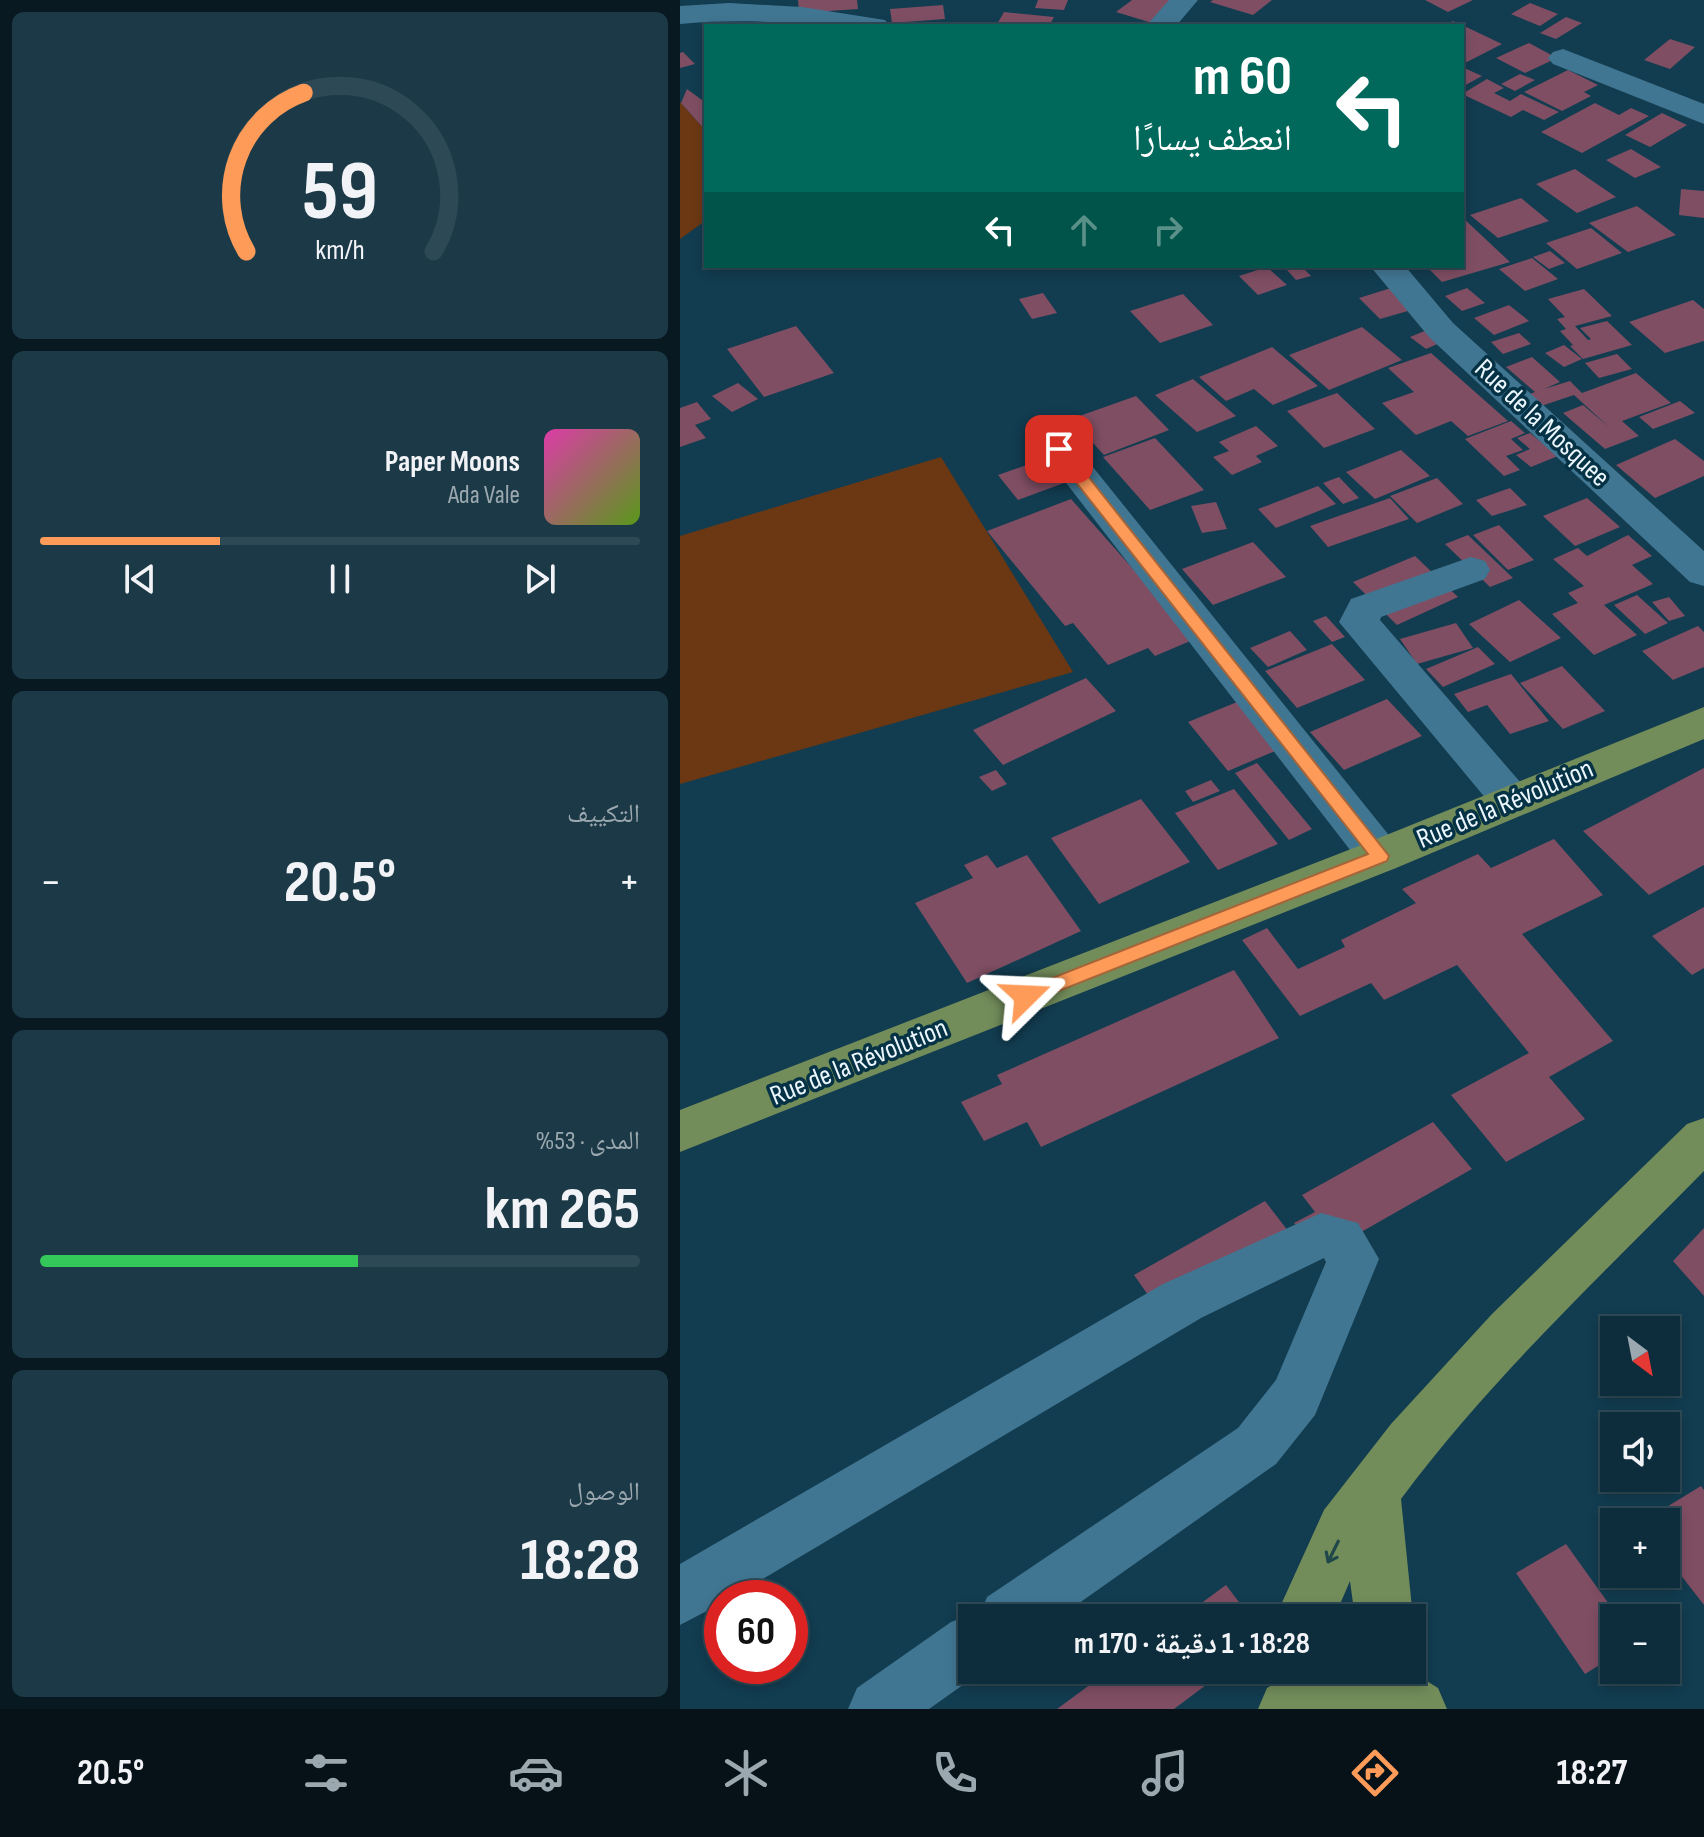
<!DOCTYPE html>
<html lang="ar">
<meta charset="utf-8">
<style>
:root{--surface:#0e2d3c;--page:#1c3947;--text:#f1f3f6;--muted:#9ba8af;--line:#2e4956;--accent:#fe9b58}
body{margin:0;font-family:"Sofia Sans Condensed","Noto Naskh Arabic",sans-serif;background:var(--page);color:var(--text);direction:rtl;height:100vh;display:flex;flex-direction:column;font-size:30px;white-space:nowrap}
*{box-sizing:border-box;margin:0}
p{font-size:26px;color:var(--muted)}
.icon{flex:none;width:44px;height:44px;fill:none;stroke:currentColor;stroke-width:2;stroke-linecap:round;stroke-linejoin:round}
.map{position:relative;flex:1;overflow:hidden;direction:ltr}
.sheet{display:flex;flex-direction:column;gap:12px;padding:12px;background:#081921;width:680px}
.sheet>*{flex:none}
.banner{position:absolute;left:24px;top:24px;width:760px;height:244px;border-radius:0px;box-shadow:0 4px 12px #0003,0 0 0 2px var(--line);direction:rtl;background:#00695c;color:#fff;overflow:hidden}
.needle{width:52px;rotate:148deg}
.buttons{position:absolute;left:920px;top:1316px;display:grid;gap:16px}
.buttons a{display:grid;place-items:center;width:80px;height:80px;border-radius:0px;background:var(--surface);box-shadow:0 4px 12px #0003,0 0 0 2px var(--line);font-size:40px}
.speed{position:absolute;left:24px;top:1580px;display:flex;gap:16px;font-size:40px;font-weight:700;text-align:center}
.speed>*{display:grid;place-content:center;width:104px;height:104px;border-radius:50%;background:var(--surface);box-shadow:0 4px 12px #0003,0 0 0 2px var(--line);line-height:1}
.speed .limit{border:12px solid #d22;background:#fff;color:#111}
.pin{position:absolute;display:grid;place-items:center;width:68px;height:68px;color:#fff;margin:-34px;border-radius:16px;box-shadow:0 4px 12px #0006}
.me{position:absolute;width:88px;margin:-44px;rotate:69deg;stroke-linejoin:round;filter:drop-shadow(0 0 6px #0008)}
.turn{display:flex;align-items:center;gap:28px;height:168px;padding:0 40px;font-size:36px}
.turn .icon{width:104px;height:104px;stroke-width:2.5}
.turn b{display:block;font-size:56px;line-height:68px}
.lanes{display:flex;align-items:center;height:76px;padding:0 40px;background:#0003;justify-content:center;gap:40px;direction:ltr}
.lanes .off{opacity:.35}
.big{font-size:60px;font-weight:700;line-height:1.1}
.sheet .widget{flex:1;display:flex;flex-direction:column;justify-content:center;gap:12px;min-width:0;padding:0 28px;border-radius:12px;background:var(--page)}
.sheet .dial{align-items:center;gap:0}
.dial svg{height:208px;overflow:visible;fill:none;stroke:var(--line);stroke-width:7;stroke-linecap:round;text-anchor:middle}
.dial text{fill:var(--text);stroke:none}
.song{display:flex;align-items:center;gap:24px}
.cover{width:96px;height:96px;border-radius:12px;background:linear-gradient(135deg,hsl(320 70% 55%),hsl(90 70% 35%))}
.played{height:8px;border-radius:4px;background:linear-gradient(90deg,var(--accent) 30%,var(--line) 30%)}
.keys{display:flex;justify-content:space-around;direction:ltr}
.heat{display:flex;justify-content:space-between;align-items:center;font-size:44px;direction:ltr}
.charge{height:12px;border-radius:6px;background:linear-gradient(90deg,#34c759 53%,var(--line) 0)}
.trip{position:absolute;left:278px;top:1604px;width:468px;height:80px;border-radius:0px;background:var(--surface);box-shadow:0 4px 12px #0003,0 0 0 2px var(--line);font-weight:700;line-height:80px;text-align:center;direction:rtl}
.tabs{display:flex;height:128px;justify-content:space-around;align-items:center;background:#061218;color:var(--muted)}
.tabs .icon{width:56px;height:56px}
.tabs .on{color:var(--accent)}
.tabs b{font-size:36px;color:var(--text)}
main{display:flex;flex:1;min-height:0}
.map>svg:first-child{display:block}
.green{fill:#6b3813}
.building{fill:#7f4e63}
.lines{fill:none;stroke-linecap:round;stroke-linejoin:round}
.minor{fill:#417692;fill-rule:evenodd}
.major{fill:#728c5a;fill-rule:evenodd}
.oneway{stroke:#20484a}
.route{fill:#fe9b58;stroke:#a56539;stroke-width:2}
.labels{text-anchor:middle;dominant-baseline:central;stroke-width:7;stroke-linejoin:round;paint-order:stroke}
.street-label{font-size:28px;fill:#ebf6fd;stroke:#053245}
</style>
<main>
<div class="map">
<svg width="1024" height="1709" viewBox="0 0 1024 1709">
<rect width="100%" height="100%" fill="#123c50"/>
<g class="green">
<path d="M0 102 26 131V216L21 224 0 239Z"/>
<path d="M261 457 393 672 0 784V536Z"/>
</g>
<g class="building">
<path d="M118 0H177L178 9 119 13Z"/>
<path d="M358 0H388L384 10 355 8Z"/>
<path d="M452 0H503L472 23 436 12Z"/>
<path d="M533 0H592L573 15 530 2Z"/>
<path d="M745 0H793L768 12Z"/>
<path d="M850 3 878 14 860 26 831 14Z"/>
<path d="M263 5 265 19 212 23 210 9Z"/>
<path d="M324 12 374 17 369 26H316Z"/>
<path d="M886 17 902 23 876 39 860 33Z"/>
<path d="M773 21 782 25 822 44 787 62 782 60V26H764Z"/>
<path d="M990 39 1015 47 990 69 964 60Z"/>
<path d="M849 43 877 58 845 73 816 58Z"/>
<path d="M3 52 15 64 0 68V53Z"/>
<path d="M782 67 802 76 782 87Z"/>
<path d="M888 70 918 85 904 92 911 96 882 111 844 92Z"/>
<path d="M840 74 855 80 835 91 821 84Z"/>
<path d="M807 79 824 88 814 93 830 101 841 94 879 112 864 120 843 110 831 117 782 94Z"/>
<path d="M7 89 26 103V131L1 103Z"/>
<path d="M915 103 939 115 951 108 969 116 902 153 861 132Z"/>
<path d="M982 113 1007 125 970 147 945 135Z"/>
<path d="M951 149 981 167 955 178 926 160Z"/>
<path d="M895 169 936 197 897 213 856 184Z"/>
<path d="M1001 189 1024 191V218L999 215Z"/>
<path d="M841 198 869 221 818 238 790 215Z"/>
<path d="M957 206 996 235 948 252 909 223Z"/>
<path d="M782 217 830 262 762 282 746 266H782Z"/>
<path d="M911 228 942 253 897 269 866 243Z"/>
<path d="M870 251 885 263 869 269 853 257Z"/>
<path d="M852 258 878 279 845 291 819 269Z"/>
<path d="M621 266 631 276 616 280 607 270Z"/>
<path d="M587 267 607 285 578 295 559 276Z"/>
<path d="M724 284 745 306 700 319 679 298Z"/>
<path d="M787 288 805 303 782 311 765 296Z"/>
<path d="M904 289 932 316 895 326 908 340 911 339 900 328 927 321 952 345 903 359 890 346 893 345 880 331 886 329 877 319 885 317 868 299Z"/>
<path d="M363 293 377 313 352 319 339 299Z"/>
<path d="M503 294 533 325 480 343 450 311Z"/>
<path d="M1013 300 1024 309V341L985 353 949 322Z"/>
<path d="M829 305 849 321 814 335 794 318Z"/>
<path d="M116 326 154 373 84 397 47 349Z"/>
<path d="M682 327 722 360 649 390 609 355Z"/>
<path d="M747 330 762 342 746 349 730 337Z"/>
<path d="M839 333 851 344 823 354 811 342Z"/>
<path d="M884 345 902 359 884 367 865 353Z"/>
<path d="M592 347 638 386 593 405 574 389 546 401 519 377Z"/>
<path d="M751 353 828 421 788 436 771 421 736 435 702 403 734 392 708 368Z"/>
<path d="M937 354 952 369 919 378 905 363Z"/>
<path d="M852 357 880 382 864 389 890 381 902 393 956 373 991 403 942 421 959 436 925 449 883 413 903 405 929 427 894 395 858 407 847 395 855 392 826 367Z"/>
<path d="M513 379 556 416 517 432 475 395Z"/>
<path d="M58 383 78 399 52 412 32 396Z"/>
<path d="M657 393 695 429 644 448 607 411Z"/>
<path d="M456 396 489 430 424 455 391 419Z"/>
<path d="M1000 401 1015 413 973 429 959 417Z"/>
<path d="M17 402 31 419 15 425 26 438 0 447V408Z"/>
<path d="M831 421 845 433 831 439 843 450 826 456 840 470 824 476 785 439Z"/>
<path d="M576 426 598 446 576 456 582 462 552 475 533 457 549 451 539 442Z"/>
<path d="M365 427 378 441 363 446 392 480 338 500 318 475 358 461 348 450 359 446 347 433Z"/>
<path d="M850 433 878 456 851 467 836 455 850 449 837 438Z"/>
<path d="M475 438 524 490 470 510 423 457Z"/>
<path d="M995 439 1024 461V476L975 498 936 465Z"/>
<path d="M721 450 750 476 707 494 705 491 707 494 695 499 666 472Z"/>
<path d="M659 477 679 498 663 504 643 483Z"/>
<path d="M757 478 783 504 737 523 710 496Z"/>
<path d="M638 486 656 504 596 528 578 509Z"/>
<path d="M830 488 847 505 812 516 796 500Z"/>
<path d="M710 498 729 519 648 547 630 526Z"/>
<path d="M907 498 940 527 895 546 863 516Z"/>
<path d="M391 499 515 639 475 656 468 648 428 665 393 623 385 626 307 531Z"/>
<path d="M536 502 547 529 522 533 511 506Z"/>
<path d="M819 525 854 560 828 570 793 535Z"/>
<path d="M788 535 833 578 810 587 765 544Z"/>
<path d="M948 535 972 556 952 565 973 584 924 605 957 635 914 655 872 614 898 603 888 593 904 586 873 559 898 548 907 556Z"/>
<path d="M573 542 606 577 533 605 502 569Z"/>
<path d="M735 556 778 597 717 625 673 582Z"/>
<path d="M957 595 988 623 965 634 934 605Z"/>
<path d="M989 597 1005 616 989 621 972 602Z"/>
<path d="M839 600 881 638 830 662 789 624Z"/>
<path d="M646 616 665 637 652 642 633 621Z"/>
<path d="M776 623 793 648 737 664 720 639Z"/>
<path d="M1018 626 1024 632V667L993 680 962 651Z"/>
<path d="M610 631 627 650 588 667 570 648Z"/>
<path d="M652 644 685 680 617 708 585 671Z"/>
<path d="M798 647 815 664 763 687 746 669Z"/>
<path d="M882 666 925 711 883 729 840 683Z"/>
<path d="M831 674 869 721 830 734 807 705 788 712 774 694Z"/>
<path d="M406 678 436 711 323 765 293 730Z"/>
<path d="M567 698 607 746 548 771 508 722Z"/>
<path d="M707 699 742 736 664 770 630 732Z"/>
<path d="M577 763 632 829 609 840 555 773Z"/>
<path d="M1024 768V865L969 895 903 831Z"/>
<path d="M316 770 327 784 312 791 299 777Z"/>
<path d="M531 780 540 791 513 802 505 791Z"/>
<path d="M554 789 598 844 538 870 495 813Z"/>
<path d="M461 799 510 862 419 904 371 838Z"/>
<path d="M874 839 923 895 842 934 933 1041 869 1077 905 1119 826 1162 771 1095 849 1053 777 965 704 1000 691 983 620 1016 562 940 587 928 618 969 665 947 661 940 736 903 722 889 798 854 811 868Z"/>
<path d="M307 855 317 868 347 855 401 931 287 983 235 903 293 878 284 865Z"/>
<path d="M1024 907V968L1012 975 972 936Z"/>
<path d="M554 970 599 1038 361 1147 347 1122 304 1141 281 1102 322 1084 317 1075Z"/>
<path d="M753 1122 792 1169 639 1256 614 1223 635 1212 622 1195Z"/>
<path d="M585 1201 618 1244 485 1319 454 1275Z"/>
<path d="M1024 1228V1296L993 1261Z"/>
<path d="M1021 1486 1024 1490V1605L986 1556V1522H962Z"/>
<path d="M886 1544 939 1618H934V1656L905 1674 836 1573Z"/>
<path d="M546 1585 571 1618H501Z"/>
<path d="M430 1670H546L494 1709H377Z"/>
</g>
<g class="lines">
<g class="minor">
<path d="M489 0H518L496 26H466Z"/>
<path d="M49 3 122 7 205 20 209 26C139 26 70 17 0 24V6Z"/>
<path d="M883 49 1024 104V124L873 64 868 58 873 52Z"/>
<path d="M690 266H725L773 323 1024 551V586L1010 582 749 337Z"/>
<path d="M379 438 392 441 716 844 722 856 716 868 700 873 684 868 366 457 361 449 366 441Z"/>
<path d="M791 557 805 561 810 570 805 579 701 617 700 620 847 790 854 801 847 812 832 817 817 812 659 622 671 599Z"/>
<path d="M641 1213 678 1223 699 1259 635 1415 596 1464 378 1618H292V1670H304L249 1709H168L177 1688 271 1622 292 1614 299 1617 307 1597 558 1428 596 1380 646 1262 644 1258 521 1318 51 1598H42V1603L0 1625V1564L483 1284Z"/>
</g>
<g class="major">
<path d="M1024 707V739L716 868 0 1152V1110L684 844Z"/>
<path d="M1024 1118V1171C920 1277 809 1380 721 1499L733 1618 732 1621V1618H675L670 1581 654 1618H595L644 1510 711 1424 812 1314 1007 1124Z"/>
<path d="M618 1670H729L758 1688 767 1709H578L587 1688Z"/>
</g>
</g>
<defs><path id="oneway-shaft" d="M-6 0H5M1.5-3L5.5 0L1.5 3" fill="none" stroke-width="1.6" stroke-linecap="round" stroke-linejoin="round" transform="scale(2)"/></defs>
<use class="oneway" href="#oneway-shaft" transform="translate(653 1552) rotate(116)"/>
<path class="route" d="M379 445 384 446 709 856 707 861 346 1004 339 1002 336 996 339 991 688 854 373 453V446Z"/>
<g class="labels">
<g class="street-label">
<text transform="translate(862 423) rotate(43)">Rue de la Mosquee</text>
<text transform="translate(825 804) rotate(-23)">Rue de la Révolution</text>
<text transform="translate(179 1062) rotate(-22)">Rue de la Révolution</text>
</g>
</g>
</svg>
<div class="buttons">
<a><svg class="needle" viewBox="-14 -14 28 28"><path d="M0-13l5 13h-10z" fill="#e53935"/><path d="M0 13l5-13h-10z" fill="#9ba8af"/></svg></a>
<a><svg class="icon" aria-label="sound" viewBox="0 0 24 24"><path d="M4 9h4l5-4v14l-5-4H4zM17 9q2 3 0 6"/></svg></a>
<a>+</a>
<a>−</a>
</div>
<div class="speed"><div class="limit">60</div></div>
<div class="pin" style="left:379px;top:449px;background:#d93025"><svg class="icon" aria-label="arrive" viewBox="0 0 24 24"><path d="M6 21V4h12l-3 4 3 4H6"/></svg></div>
<svg class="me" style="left:346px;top:996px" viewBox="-20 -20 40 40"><path d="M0-17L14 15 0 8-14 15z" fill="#fe9b58" stroke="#fff" stroke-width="4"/></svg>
<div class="trip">18:28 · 1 دقيقة · 170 m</div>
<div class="banner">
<div class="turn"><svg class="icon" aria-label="left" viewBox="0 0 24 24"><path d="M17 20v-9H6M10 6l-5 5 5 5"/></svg><div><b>60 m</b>انعطف يسارًا</div></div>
<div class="lanes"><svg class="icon" aria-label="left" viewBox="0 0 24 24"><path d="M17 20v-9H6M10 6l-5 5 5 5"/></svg><svg class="icon off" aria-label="ahead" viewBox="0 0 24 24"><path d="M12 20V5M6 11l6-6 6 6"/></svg><svg class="icon off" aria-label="right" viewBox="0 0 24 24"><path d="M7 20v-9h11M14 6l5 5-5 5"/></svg></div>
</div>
</div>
<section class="sheet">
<div class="widget dial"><svg viewBox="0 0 100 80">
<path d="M14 69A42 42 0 1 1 86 69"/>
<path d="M14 69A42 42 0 0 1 36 8" stroke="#fe9b58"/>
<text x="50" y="56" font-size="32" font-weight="700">59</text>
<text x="50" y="72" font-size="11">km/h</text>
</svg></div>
<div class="widget">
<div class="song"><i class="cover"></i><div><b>Paper Moons</b><p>Ada Vale</p></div></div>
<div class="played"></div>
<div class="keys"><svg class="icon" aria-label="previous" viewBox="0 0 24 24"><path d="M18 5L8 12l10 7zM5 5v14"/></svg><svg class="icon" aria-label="pause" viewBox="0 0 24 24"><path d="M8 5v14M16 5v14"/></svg><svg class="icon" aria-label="next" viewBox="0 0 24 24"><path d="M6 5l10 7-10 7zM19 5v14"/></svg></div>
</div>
<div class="widget"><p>التكييف</p>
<div class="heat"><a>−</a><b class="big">20.5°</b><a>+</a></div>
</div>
<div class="widget"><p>المدى · 53%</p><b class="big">265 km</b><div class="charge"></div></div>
<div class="widget"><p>الوصول</p><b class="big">18:28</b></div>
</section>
</main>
<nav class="tabs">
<b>18:27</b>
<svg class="icon on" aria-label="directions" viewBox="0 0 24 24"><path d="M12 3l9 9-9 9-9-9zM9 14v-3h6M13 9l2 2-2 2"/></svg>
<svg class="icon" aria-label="music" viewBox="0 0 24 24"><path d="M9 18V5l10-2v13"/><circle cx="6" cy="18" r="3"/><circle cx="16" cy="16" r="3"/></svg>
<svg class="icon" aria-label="phone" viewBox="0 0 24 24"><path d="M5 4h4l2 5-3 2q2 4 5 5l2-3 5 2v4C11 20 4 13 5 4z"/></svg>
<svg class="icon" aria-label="climate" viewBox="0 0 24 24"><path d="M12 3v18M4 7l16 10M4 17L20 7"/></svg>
<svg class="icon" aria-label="car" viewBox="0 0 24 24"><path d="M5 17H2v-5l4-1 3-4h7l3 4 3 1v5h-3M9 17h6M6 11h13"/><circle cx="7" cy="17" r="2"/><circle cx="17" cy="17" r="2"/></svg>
<svg class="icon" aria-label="filters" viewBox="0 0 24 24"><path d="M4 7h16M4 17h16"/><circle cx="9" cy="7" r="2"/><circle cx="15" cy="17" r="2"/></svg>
<b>20.5°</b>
</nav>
